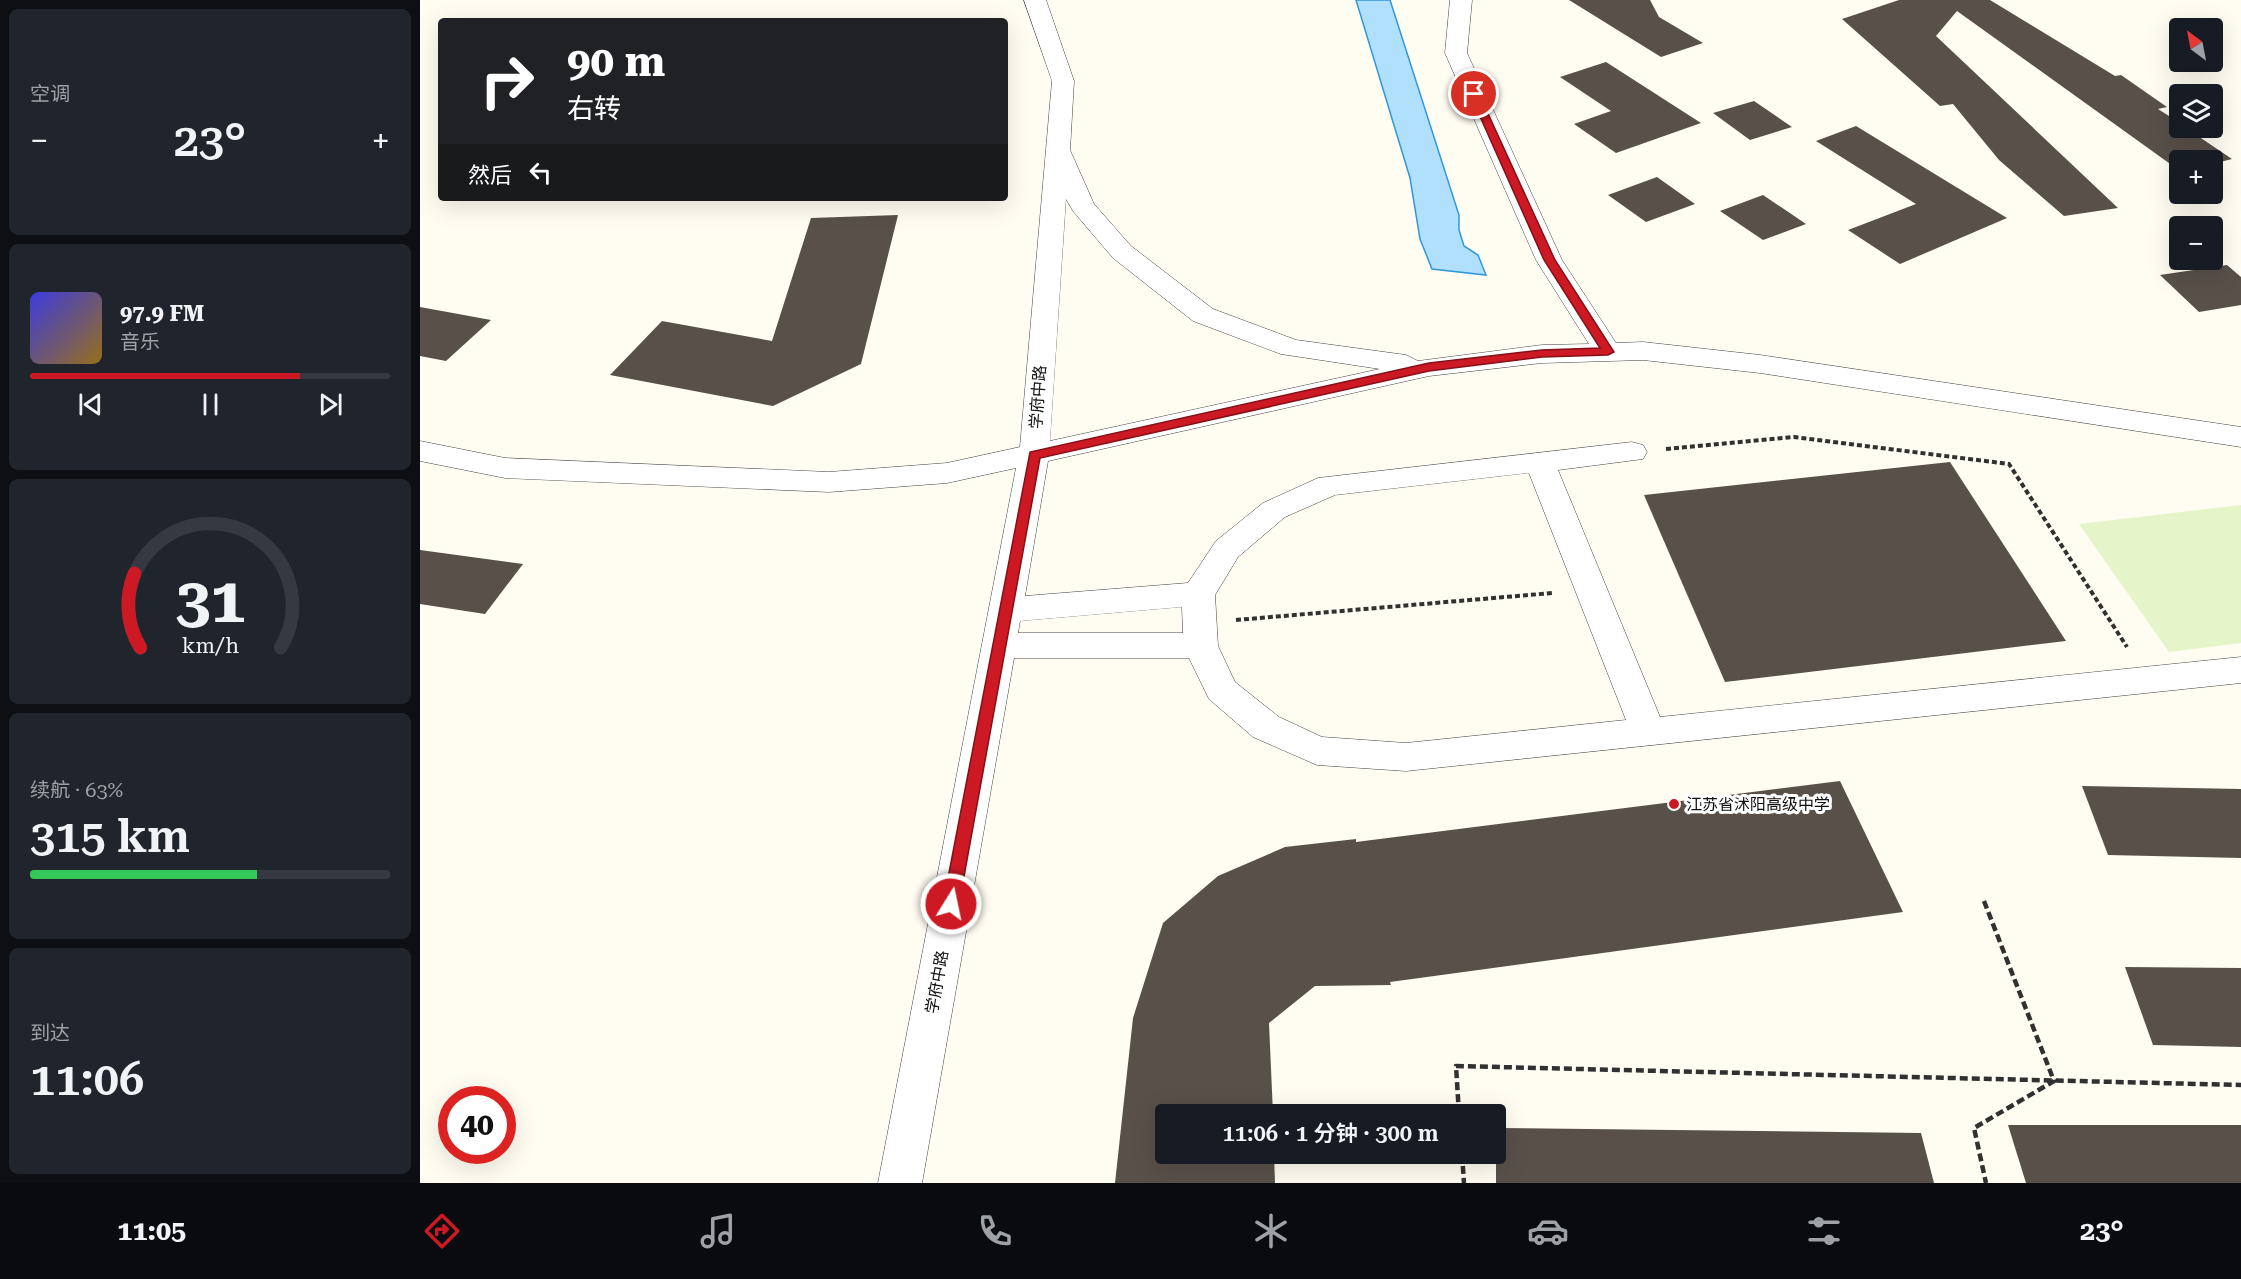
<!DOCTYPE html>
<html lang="zh">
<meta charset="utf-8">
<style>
:root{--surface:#171b24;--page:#20242c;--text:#f1f3f6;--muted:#9ea1a6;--line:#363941;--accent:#cd1923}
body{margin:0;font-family:"Roboto Serif","Noto Sans SC",serif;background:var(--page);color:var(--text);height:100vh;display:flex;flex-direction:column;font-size:22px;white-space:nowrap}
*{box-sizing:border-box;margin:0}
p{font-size:20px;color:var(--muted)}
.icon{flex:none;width:33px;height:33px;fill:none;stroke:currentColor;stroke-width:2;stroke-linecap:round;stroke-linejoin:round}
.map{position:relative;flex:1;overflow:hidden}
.side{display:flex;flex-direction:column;gap:9px;padding:9px;background:#0d0f14;width:420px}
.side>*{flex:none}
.guide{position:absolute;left:18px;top:18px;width:570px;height:183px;border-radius:6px;box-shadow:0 6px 24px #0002;background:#202124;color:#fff;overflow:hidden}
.needle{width:39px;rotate:328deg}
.fabs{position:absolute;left:1749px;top:18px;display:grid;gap:12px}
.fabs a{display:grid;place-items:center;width:54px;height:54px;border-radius:6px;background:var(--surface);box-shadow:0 6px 24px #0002;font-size:30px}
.speed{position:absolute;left:18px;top:1086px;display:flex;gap:12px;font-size:30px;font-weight:700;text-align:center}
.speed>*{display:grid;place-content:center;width:78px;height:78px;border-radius:50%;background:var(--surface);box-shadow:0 6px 24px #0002;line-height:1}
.speed .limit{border:9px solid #d22;background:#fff;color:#111}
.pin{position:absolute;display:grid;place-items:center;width:51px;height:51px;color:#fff;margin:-26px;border:3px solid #fff;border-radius:50%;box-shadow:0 2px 6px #0007}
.me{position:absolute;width:66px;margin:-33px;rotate:10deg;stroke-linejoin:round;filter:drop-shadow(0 0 4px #0008)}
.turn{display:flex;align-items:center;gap:21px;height:126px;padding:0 30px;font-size:27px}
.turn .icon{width:78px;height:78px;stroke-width:2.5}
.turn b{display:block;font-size:42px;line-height:51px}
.then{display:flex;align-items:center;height:57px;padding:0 30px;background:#0003;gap:12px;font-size:22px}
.big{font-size:45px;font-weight:600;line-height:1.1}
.side .widget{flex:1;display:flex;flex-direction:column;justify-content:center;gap:9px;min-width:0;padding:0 21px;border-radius:9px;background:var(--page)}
.side .dial{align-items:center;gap:0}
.dial svg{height:156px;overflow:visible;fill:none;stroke:var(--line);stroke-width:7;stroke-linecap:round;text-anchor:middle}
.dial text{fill:var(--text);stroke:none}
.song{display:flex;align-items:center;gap:18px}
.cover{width:72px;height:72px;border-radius:9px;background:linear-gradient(135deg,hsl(240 70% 55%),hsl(40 70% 35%))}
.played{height:6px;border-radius:3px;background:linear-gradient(90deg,var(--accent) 75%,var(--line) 75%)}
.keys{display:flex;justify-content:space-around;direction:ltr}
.heat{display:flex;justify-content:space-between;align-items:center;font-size:33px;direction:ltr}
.charge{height:9px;border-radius:4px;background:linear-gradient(90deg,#34c759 63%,var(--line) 0)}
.trip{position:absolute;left:735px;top:1104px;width:351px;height:60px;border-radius:6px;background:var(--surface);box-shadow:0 6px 24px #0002;font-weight:600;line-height:60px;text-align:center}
.tabs{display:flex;height:96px;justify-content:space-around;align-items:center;background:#090b0e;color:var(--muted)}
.tabs .icon{width:42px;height:42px}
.tabs .on{color:var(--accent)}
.tabs b{font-size:27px;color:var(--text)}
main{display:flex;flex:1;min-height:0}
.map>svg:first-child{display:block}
.pitch{fill:#e6f4c9}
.water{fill:#b0e0fc;stroke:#3098da;stroke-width:1.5}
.building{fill:#59504a}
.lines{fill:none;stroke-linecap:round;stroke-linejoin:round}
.minor-casing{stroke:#424242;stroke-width:1}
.path-far1{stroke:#313131;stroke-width:4;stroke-dasharray:5 3;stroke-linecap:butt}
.path{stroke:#313131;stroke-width:4.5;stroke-dasharray:8 4;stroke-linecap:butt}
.minor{fill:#fff;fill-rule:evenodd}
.route{fill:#cd1923;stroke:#851017;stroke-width:1.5}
.poi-dot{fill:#cd1923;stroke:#fff;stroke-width:2}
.labels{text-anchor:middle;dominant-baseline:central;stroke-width:6;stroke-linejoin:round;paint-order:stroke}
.street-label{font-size:16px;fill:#0f0f0f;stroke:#fff}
.poi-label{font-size:16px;fill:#0f0f0f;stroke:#fff;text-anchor:start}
</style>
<main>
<section class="side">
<div class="widget"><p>空调</p>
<div class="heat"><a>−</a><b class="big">23°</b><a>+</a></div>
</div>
<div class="widget">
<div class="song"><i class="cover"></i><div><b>97.9 FM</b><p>音乐</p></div></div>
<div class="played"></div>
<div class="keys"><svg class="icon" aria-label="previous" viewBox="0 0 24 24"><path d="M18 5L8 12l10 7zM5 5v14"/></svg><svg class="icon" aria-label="pause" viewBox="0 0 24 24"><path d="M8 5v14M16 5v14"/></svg><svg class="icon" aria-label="next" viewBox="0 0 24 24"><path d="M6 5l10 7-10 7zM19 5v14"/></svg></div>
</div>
<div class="widget dial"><svg viewBox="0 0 100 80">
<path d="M14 69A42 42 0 1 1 86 69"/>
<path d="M14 69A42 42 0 0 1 11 31" stroke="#cd1923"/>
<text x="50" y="56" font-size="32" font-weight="700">31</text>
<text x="50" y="72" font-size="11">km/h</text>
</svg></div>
<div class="widget"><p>续航 · 63%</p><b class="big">315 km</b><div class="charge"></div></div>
<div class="widget"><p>到达</p><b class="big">11:06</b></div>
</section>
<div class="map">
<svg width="1821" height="1183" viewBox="0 0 1821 1183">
<rect width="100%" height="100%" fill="#fffcf1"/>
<path class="pitch" d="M1821 505V643L1749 652 1659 524Z"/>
<path class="water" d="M936 0H970L1039 215V230L1044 246 1058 255 1066 275 1012 269 1000 239 990 178Z"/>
<g class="building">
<path d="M1149 0H1230L1239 17 1283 43 1241 57Z"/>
<path d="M1479 0H1570L1695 76 1701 75 1747 107 1738 109 1760 123V128H1766L1812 159 1792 164V160H1760V171L1537 11 1516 36 1698 208 1644 216 1579 160 1533 104 1520 106 1422 19Z"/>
<path d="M1186 62 1281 123 1196 153 1154 124 1191 111 1140 77Z"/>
<path d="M1334 101 1372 127 1330 140 1293 113Z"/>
<path d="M1436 126 1587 218 1480 264 1428 230 1496 204 1396 141Z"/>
<path d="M1237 177 1275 204 1226 222 1188 195Z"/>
<path d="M1343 195 1386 224 1343 240 1300 211Z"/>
<path d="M478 215 441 364 353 406 190 375 242 321 352 341 391 218Z"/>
<path d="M1807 265 1821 277V305L1779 312 1740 275Z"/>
<path d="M0 307 71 320 26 361 0 356Z"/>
<path d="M1530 462 1646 641 1305 682 1224 495Z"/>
<path d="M0 550 103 564 65 614 0 604Z"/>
<path d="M1420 781 1483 912 970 982 971 985 895 986 849 1023 853 1114H746V1154H854L855 1183H695L713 1018 743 923 798 876 865 847 936 839V842Z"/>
<path d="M1662 786 1821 789V858L1688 855Z"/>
<path d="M1705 967 1821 968V1047L1733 1045Z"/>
<path d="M1588 1125H1821V1183H1606Z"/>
<path d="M1076 1128 1501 1133 1514 1183H1076Z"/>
</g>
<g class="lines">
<defs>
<path id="minor" d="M604 0H626L654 81 650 150 674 204 711 246 793 309 876 340 986 355 998 361 1122 345 1169 344 1116 260 1025 53 1030 0H1052L1047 53 1142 260 1196 343 1223 342 1340 355 1821 427V447L1340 373 1223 360 1122 363 1009 376 628 461 605 596 768 583 796 541 843 503 898 478 1212 442 1223 445 1227 452 1223 459 1138 470 1240 717 1821 657V683L986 771 897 765 833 737 789 699 769 658H594L502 1183H458L596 468 527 483 409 492 85 478 0 461V441L85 458 409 472 527 463 600 447 632 81ZM646 199 653 211 693 258 773 321 861 354 960 369 630 441ZM1109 473 1206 720 986 743 902 737 859 717 815 682 798 646 795 595 818 557 865 517 915 495ZM762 607 763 633H598L600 621Z"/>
</defs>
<use href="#minor" class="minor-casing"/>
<g class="path-far1">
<path d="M1246 449 1374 437 1589 464 1707 647"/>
<path d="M816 620 1132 593"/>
</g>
<g class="path">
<path d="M1564 901 1634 1081 1554 1128 1566 1183"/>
<path d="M1039 1114 1036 1066 1821 1085"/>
<path d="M1042 1154 1044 1183"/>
</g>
<use href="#minor" class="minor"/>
</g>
<path class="route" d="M1051 92 1059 94 1135 260 1194 352 1188 355 1122 357 1009 371 620 458 539 904 537 909 531 911 525 909 523 904 610 452 1009 363 1122 350 1180 348 1124 260 1050 94Z"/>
<circle class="poi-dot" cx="1254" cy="804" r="6"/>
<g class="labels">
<g class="street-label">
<text transform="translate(618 397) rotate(-86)">学府中路</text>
<text transform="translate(517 982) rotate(-80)">学府中路</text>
</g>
<g class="poi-label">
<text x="1266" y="804">江苏省沭阳高级中学</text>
</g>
</g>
</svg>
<div class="fabs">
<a><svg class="needle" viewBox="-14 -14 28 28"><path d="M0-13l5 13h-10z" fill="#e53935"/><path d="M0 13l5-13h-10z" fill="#9ea1a6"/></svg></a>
<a><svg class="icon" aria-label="layers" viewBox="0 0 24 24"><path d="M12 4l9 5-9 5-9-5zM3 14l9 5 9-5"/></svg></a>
<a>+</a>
<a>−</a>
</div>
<div class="speed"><div class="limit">40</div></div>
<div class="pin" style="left:1054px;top:94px;background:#d93025"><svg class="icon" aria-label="arrive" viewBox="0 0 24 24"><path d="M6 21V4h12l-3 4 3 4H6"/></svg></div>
<svg class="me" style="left:531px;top:904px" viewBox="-20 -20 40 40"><circle r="17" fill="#cd1923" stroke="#fff" stroke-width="3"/><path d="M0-11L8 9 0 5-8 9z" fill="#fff"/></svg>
<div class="trip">11:06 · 1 分钟 · 300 m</div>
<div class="guide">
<div class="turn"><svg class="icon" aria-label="right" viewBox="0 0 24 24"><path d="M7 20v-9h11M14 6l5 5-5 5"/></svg><div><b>90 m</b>右转</div></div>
<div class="then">然后<svg class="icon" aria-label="left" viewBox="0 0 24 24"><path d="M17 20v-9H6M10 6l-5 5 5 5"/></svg></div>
</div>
</div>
</main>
<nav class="tabs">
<b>11:05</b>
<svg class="icon on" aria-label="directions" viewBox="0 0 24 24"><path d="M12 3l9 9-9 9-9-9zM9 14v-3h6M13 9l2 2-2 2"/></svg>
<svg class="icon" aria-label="music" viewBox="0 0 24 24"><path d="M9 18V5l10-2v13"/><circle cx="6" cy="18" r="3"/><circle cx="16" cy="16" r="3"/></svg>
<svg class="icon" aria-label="phone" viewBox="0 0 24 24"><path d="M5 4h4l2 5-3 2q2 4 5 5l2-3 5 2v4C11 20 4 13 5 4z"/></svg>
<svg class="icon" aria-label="climate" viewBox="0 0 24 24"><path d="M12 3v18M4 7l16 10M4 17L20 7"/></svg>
<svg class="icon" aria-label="car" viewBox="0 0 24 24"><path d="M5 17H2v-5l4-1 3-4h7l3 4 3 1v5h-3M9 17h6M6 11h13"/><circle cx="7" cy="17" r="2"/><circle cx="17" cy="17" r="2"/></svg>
<svg class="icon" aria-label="filters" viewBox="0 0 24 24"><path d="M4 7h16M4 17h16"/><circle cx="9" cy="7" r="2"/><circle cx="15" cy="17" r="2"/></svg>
<b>23°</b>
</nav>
